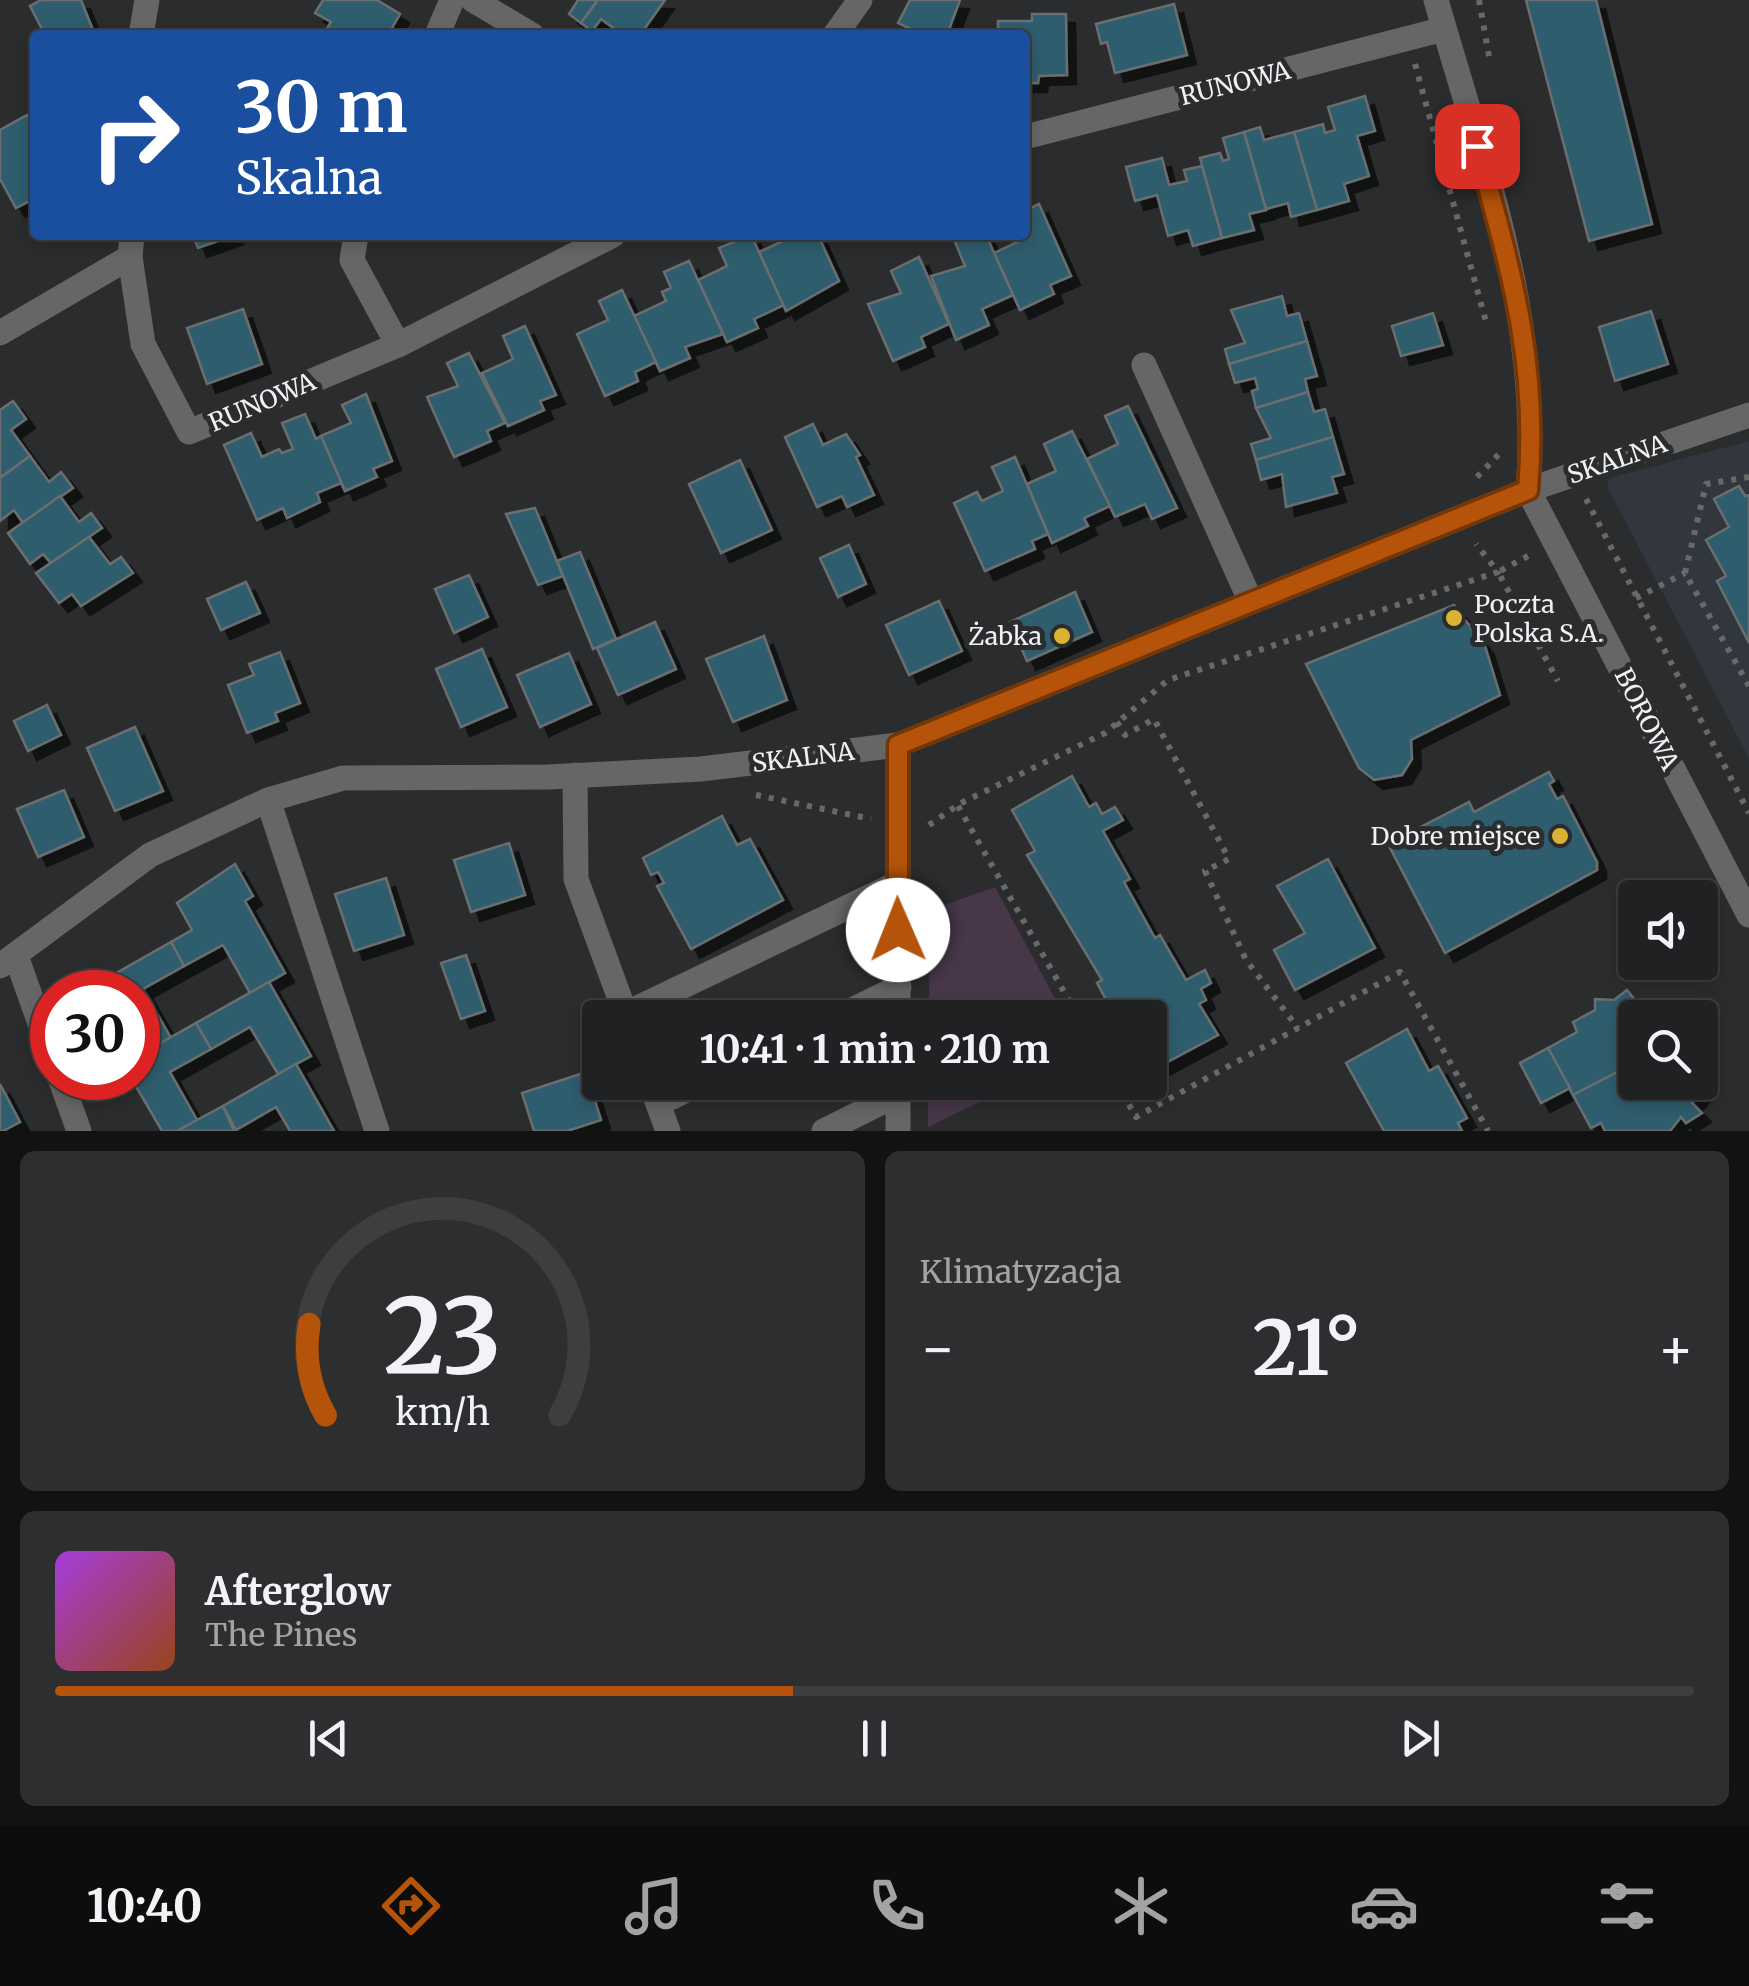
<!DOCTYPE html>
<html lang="pl">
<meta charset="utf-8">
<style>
:root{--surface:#202122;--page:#2d2e2f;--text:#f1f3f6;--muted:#a2a3a5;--line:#3d3e40;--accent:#b45309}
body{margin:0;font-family:Merriweather,serif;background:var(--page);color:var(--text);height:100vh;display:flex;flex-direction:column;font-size:38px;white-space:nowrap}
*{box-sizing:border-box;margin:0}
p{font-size:32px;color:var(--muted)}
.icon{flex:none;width:55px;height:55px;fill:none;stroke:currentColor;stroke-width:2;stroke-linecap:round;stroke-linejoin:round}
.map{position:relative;height:1131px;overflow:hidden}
.panel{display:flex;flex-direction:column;gap:20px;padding:20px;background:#121213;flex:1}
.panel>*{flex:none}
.hud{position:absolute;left:30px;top:30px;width:1000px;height:210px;border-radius:10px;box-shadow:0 5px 15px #0003,0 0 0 2px var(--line);background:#1a4fa0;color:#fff;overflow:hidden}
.controls{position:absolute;left:1618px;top:880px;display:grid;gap:20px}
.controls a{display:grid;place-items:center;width:100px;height:100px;border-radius:10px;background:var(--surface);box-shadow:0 5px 15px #0003,0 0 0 2px var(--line);font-size:50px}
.speed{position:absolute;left:30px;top:970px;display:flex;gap:20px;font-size:50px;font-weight:700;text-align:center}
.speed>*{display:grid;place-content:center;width:130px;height:130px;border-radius:50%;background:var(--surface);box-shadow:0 5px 15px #0003,0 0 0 2px var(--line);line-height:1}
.speed .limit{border:15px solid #d22;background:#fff;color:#111}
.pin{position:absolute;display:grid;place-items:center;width:85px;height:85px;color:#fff;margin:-42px;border-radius:20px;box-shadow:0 5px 15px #0006}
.me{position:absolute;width:110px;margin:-55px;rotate:359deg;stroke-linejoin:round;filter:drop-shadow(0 0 8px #0008)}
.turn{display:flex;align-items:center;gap:35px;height:210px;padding:0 40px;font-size:45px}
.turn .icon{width:130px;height:130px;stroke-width:2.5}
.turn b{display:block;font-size:70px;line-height:85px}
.big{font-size:75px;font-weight:700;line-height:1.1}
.panel .card{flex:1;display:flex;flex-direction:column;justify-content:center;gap:15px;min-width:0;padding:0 35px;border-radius:15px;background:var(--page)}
.panel .dial{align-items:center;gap:0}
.dial svg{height:260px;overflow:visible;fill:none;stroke:var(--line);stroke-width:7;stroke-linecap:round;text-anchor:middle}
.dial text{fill:var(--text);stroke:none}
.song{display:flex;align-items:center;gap:30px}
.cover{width:120px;height:120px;border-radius:15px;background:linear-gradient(135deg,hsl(280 70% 55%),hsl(20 70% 35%))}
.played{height:10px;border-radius:5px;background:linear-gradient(90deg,var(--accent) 45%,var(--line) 45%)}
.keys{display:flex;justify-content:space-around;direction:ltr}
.heat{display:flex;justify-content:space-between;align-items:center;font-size:55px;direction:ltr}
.panel .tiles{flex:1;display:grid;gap:20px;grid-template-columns:1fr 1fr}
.card:last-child{grid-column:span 2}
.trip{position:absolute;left:582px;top:1000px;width:585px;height:100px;border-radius:10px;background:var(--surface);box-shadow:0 5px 15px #0003,0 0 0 2px var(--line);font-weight:700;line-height:100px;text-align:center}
.tabs{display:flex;height:160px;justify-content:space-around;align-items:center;background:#0d0d0e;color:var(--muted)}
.tabs .icon{width:70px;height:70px}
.tabs .selected{color:var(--accent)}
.tabs b{font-size:45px;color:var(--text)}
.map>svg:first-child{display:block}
.built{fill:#32373d}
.green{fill:#473749}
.building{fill:#2d5d6e;stroke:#6b6e6f;stroke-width:2.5;filter:url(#shadow)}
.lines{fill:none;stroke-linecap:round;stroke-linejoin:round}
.path{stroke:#68696b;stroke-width:6;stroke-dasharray:5 8;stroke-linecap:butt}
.minor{stroke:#666667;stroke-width:25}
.route-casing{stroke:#753606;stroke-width:25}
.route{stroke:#b45309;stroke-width:18}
.poi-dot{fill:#dbb233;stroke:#2b2c2e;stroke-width:4}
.labels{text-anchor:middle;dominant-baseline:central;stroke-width:10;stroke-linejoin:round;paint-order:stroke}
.street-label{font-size:25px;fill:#f0f1f3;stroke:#2b2c2e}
.poi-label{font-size:25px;fill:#f0f1f3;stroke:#2b2c2e;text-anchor:end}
</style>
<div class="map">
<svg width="1749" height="1131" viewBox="0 0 1749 1131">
<defs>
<filter id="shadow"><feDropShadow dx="9" dy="9" stdDeviation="0" flood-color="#0009"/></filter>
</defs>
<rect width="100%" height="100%" fill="#2b2c2e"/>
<path class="built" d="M1749 441V758L1607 486 1610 478Z"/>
<g class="green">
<path d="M995 887 1065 1017H929L930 910Z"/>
<path d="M928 1083V1082L1019 1083 928 1127Z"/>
</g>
<g class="building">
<path d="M41 0H81L95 35H45L30 6Z"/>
<path d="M323 0H377L400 14 388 35H323L331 22 315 13Z"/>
<path d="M598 0 581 23 569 14 578 0Z"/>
<path d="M598 0H665L640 35H623L601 19 592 31 581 23Z"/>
<path d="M910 0H960L947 35H923L898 23Z"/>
<path d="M1526 0H1596L1652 224 1589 241Z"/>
<path d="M1174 4 1187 55 1115 73 1107 42 1101 44 1096 24Z"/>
<path d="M1032 14H1066L1067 75 1039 76 1038 83H1025V35H998V21H1032Z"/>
<path d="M1365 96 1375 131 1357 136 1369 176 1344 184 1349 201 1317 210 1294 132 1323 124 1325 133 1335 130 1328 107Z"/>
<path d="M27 115 35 129V198L16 208 0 179V130Z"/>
<path d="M1260 127 1264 140 1294 132 1317 210 1291 217 1288 203 1266 209 1244 132Z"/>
<path d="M1244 132 1266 210 1249 214 1254 230 1222 238 1200 158 1220 153 1223 161 1229 159 1223 138Z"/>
<path d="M1162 158 1169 185 1187 181 1184 170 1202 166 1222 238 1193 246 1188 230 1168 236 1157 195 1135 201 1126 167Z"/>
<path d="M1039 204 1071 276 1050 285 1054 294 1020 310 994 253 1026 238 1025 211Z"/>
<path d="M193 235H235L198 248Z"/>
<path d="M751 235 784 305 754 319 758 328 727 342 698 280 727 266 719 248Z"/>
<path d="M783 235H818L839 281 786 311 759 252 785 240Z"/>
<path d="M971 235H986L1013 295 982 309 989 325 956 340 931 276 965 266 955 242Z"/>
<path d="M919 257 949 324 921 337 925 347 893 361 868 304 901 293 891 271Z"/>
<path d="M689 261 723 334 685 347 690 358 660 371 634 316 666 301 662 292 671 288 664 272Z"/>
<path d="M622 290 656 362 635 372 638 381 605 396 577 334 608 320 599 301Z"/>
<path d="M1282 296 1287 316 1299 313 1307 341 1229 364 1225 349 1245 343 1231 310Z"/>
<path d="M243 309 262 364 207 384 187 328Z"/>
<path d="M1651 311 1668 364 1615 381 1599 327Z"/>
<path d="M1433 313 1443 345 1401 356 1392 326Z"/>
<path d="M525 326 556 395 540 401 544 410 508 426 482 373 513 359 503 336Z"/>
<path d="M1307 341 1317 376 1305 379 1308 392 1256 408 1252 391 1258 389 1255 378 1235 383 1229 364Z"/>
<path d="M469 353 505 423 487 431 491 441 454 457 427 397 458 386 447 363Z"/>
<path d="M1308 392 1314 412 1325 409 1333 437 1256 460 1251 444 1271 438 1256 408Z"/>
<path d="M366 394 392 461 373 469 377 477 345 491 321 436 351 423 342 405Z"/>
<path d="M13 401 26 419 11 430 30 456 0 478V410Z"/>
<path d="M1128 406 1177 508 1152 519 1145 504 1115 517 1087 459 1118 444 1105 416Z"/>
<path d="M305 414 316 439 321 436 345 491 341 483 317 493 320 502 287 518 283 508 257 520 224 445 251 433 262 457 279 449 282 453 293 449 282 423Z"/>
<path d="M813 424 823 445 846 434 860 455 856 457 874 495 847 507 842 496 817 507 785 437Z"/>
<path d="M1072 431 1110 506 1084 518 1088 526 1052 543 1027 484 1056 471 1044 444Z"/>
<path d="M1333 437 1344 474 1332 477 1337 493 1286 507 1282 474 1261 480 1256 460Z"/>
<path d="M30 456 49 482 61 472 73 488 23 523 14 510 0 521V478Z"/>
<path d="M1015 457 1048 534 1032 541 1035 549 985 571 954 503 977 492 982 501 1003 491 992 467Z"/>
<path d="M740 460 772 530 721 553 689 484Z"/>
<path d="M1739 486 1745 496 1749 495V643L1717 581 1726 576 1706 540 1729 527 1714 499Z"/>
<path d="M60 496 79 522 91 513 102 528 51 563 43 554 30 564 8 533Z"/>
<path d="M535 508 563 576 538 585 506 514Z"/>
<path d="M89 537 110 564 121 557 133 573 81 606 72 594 59 603 36 573Z"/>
<path d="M849 545 866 584 838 597 820 558Z"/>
<path d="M580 552 616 639 593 649 557 561Z"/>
<path d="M469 575 488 617 454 633 435 589Z"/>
<path d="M246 582 260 613 221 630 207 599Z"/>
<path d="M1075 592 1092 632 1027 661 1010 622Z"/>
<path d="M939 601 962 651 909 675 886 625Z"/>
<path d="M1454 605 1485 646 1500 695 1411 740 1412 759 1402 775 1374 780 1359 768 1306 664Z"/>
<path d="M655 622 676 669 618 695 597 648Z"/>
<path d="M764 636 787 700 733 722 706 659Z"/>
<path d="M482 649 507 707 461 727 436 669Z"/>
<path d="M280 652 300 703 275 713 278 721 247 733 228 685 254 675 249 664Z"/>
<path d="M569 653 591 704 540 727 517 675Z"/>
<path d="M47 705 61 735 28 751 14 721Z"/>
<path d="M135 727 163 791 115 811 87 748Z"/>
<path d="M1549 772 1554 781 1549 784 1557 799 1563 796 1597 862V870L1445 953 1388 844 1469 802 1474 812Z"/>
<path d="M1072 776 1089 807 1096 803 1102 814 1115 807 1123 820 1103 831 1130 879 1124 882 1155 938 1160 935 1186 980 1205 970 1211 983 1201 989 1206 1000 1199 1004 1218 1035 1156 1068 1150 1058V1018H1116L1097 983 1102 980 1027 855 1035 851 1012 810Z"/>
<path d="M64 790 84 837 38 857 17 809Z"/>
<path d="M722 816 737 845 750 839 783 900 691 949 657 886 664 883 658 872 651 875 643 858Z"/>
<path d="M509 843 525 895 471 912 454 860Z"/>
<path d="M1328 859 1375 948 1295 990 1274 950 1305 933 1277 886Z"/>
<path d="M235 864 253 896 245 901 285 973 250 993 223 945 184 966 171 942 192 930 177 903Z"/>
<path d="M386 878 404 935 354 951 335 894Z"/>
<path d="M171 942 184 966 143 989 171 1038 138 1056V992H102L97 984Z"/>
<path d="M466 955 485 1011 461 1019 441 963Z"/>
<path d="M269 982 311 1056 278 1074 250 1027 211 1049 196 1023Z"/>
<path d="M1627 990 1635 1000 1651 1001 1650 1018H1635V1063L1573 1095 1548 1048 1577 1032 1573 1022 1595 1010V999L1614 1000Z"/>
<path d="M196 1023 211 1049 170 1072 197 1120 177 1131H162L131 1078H138V1056Z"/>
<path d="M1407 1029 1429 1071 1438 1066 1467 1118 1458 1123 1462 1131H1384L1346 1063Z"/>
<path d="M1548 1048 1570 1088 1541 1103 1520 1063Z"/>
<path d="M1635 1063V1082H1692L1702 1091 1692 1103 1702 1113 1686 1123 1681 1117 1670 1131H1605L1601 1123 1591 1128 1573 1095Z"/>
<path d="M296 1064 334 1131H290L276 1107 236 1130 223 1106Z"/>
<path d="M586 1072 601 1120 567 1131H534L522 1093Z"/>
<path d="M0 1084 20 1122 3 1131H0Z"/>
<path d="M223 1106 234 1131H177L197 1120Z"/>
</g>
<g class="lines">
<g class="path">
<path d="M1479 0 1490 62"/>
<path d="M1415 64 1486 322"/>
<path d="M1477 477 1499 454"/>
<path d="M1749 477 1706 484 1685 573 1749 686"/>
<path d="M1586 499 1749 813"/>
<path d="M1528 556 1498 572 1558 681"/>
<path d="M1636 598 1685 573"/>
<path d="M1117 722 1125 735 1154 719 1229 859 1205 871 1246 960 1298 1028"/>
<path d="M756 795 871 819"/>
<path d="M958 806 1079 1018"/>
<path d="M929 825 961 803 1105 733 1168 680 1498 572 1476 544"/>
<path d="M1116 1082 1136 1117 1400 972 1488 1131"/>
</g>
<g class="minor">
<path d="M473 0 532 35"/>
<path d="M1436 0C1482 160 1542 322 1528 490L1749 915"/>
<path d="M141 35 147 0"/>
<path d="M437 35 452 0"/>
<path d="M835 35 860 0"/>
<path d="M1025 137 1444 29"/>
<path d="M356 235 352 260 398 345"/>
<path d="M130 257 143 344 189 432 398 345 613 235"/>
<path d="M0 333 130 257 132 235"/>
<path d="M1144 365 1251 602"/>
<path d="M898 745V1018"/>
<path d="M575 775 576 879 627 1018"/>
<path d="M268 800 377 1131"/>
<path d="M16 956 52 1057"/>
<path d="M0 966 150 855 268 800 343 778 548 777 701 769 898 745 1528 490 1749 415"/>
<path d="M625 1014 898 883"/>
<path d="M836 1018 899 987"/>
<path d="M60 1078 79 1131"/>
<path d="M650 1082 668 1131"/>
<path d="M658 1104 702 1082"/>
<path d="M824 1131 898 1094"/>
<path d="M898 1131V1082"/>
</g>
</g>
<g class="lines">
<defs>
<path id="route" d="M898 930V745L1528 490C1539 360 1510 269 1477 146"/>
</defs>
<use href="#route" class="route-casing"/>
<use href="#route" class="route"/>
</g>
<g class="poi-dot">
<circle cx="1454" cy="618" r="10"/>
<circle cx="1062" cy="636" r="10"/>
<circle cx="1560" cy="836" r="10"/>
</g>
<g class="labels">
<g class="street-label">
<text transform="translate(1235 83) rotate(-14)">RUNOWA</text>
<text transform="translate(262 402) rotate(-23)">RUNOWA</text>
<text transform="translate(1617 459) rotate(-19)">SKALNA</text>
<text transform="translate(1647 719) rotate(63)">BOROWA</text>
<text transform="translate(803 757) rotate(-7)">SKALNA</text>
</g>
<g class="poi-label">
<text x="1474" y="604" text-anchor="start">Poczta<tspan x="1474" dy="29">Polska S.A.</tspan></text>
<text x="1042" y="636">Żabka</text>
<text x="1540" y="836">Dobre miejsce</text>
</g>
</g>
</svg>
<div class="controls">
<a><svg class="icon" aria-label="sound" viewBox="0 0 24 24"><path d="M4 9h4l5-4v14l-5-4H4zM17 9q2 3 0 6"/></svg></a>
<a><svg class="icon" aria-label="search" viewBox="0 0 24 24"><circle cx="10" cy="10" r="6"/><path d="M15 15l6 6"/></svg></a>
</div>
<div class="speed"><div class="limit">30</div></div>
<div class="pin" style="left:1477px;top:146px;background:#d93025"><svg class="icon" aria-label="arrive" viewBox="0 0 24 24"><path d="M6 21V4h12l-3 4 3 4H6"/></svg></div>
<svg class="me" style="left:898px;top:930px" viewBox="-20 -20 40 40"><circle r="19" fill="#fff"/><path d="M0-13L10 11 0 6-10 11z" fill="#b45309"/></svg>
<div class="trip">10:41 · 1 min · 210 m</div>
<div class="hud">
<div class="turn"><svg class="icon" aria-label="right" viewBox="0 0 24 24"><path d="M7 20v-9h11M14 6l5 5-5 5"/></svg><div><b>30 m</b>Skalna</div></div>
</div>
</div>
<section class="panel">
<div class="tiles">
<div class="card dial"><svg viewBox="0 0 100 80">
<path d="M14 69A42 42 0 1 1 86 69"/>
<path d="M14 69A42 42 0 0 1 9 41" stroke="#b45309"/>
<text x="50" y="56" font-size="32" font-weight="700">23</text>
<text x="50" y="72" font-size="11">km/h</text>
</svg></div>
<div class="card"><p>Klimatyzacja</p>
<div class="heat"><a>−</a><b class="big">21°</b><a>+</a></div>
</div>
<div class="card">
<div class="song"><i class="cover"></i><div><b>Afterglow</b><p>The Pines</p></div></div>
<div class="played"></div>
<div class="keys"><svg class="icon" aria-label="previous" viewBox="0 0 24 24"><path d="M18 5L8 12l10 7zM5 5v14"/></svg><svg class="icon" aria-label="pause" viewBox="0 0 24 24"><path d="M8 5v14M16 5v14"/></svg><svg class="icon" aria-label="next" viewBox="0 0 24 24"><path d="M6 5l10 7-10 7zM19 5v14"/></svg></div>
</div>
</div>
</section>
<nav class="tabs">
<b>10:40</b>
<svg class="icon selected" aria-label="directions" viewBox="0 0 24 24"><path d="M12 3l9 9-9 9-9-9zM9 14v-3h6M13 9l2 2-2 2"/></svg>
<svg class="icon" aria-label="music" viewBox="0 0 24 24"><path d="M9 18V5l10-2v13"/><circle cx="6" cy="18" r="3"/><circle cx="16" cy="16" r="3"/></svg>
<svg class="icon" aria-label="phone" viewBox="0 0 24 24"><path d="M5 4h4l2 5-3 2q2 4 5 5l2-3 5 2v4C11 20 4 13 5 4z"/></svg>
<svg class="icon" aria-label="climate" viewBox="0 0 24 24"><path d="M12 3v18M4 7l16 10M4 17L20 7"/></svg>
<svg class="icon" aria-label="car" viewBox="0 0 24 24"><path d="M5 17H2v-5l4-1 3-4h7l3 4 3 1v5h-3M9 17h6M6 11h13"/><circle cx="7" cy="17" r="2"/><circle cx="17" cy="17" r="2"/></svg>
<svg class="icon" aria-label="filters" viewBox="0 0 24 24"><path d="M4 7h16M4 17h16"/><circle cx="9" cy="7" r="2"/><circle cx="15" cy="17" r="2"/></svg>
</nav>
